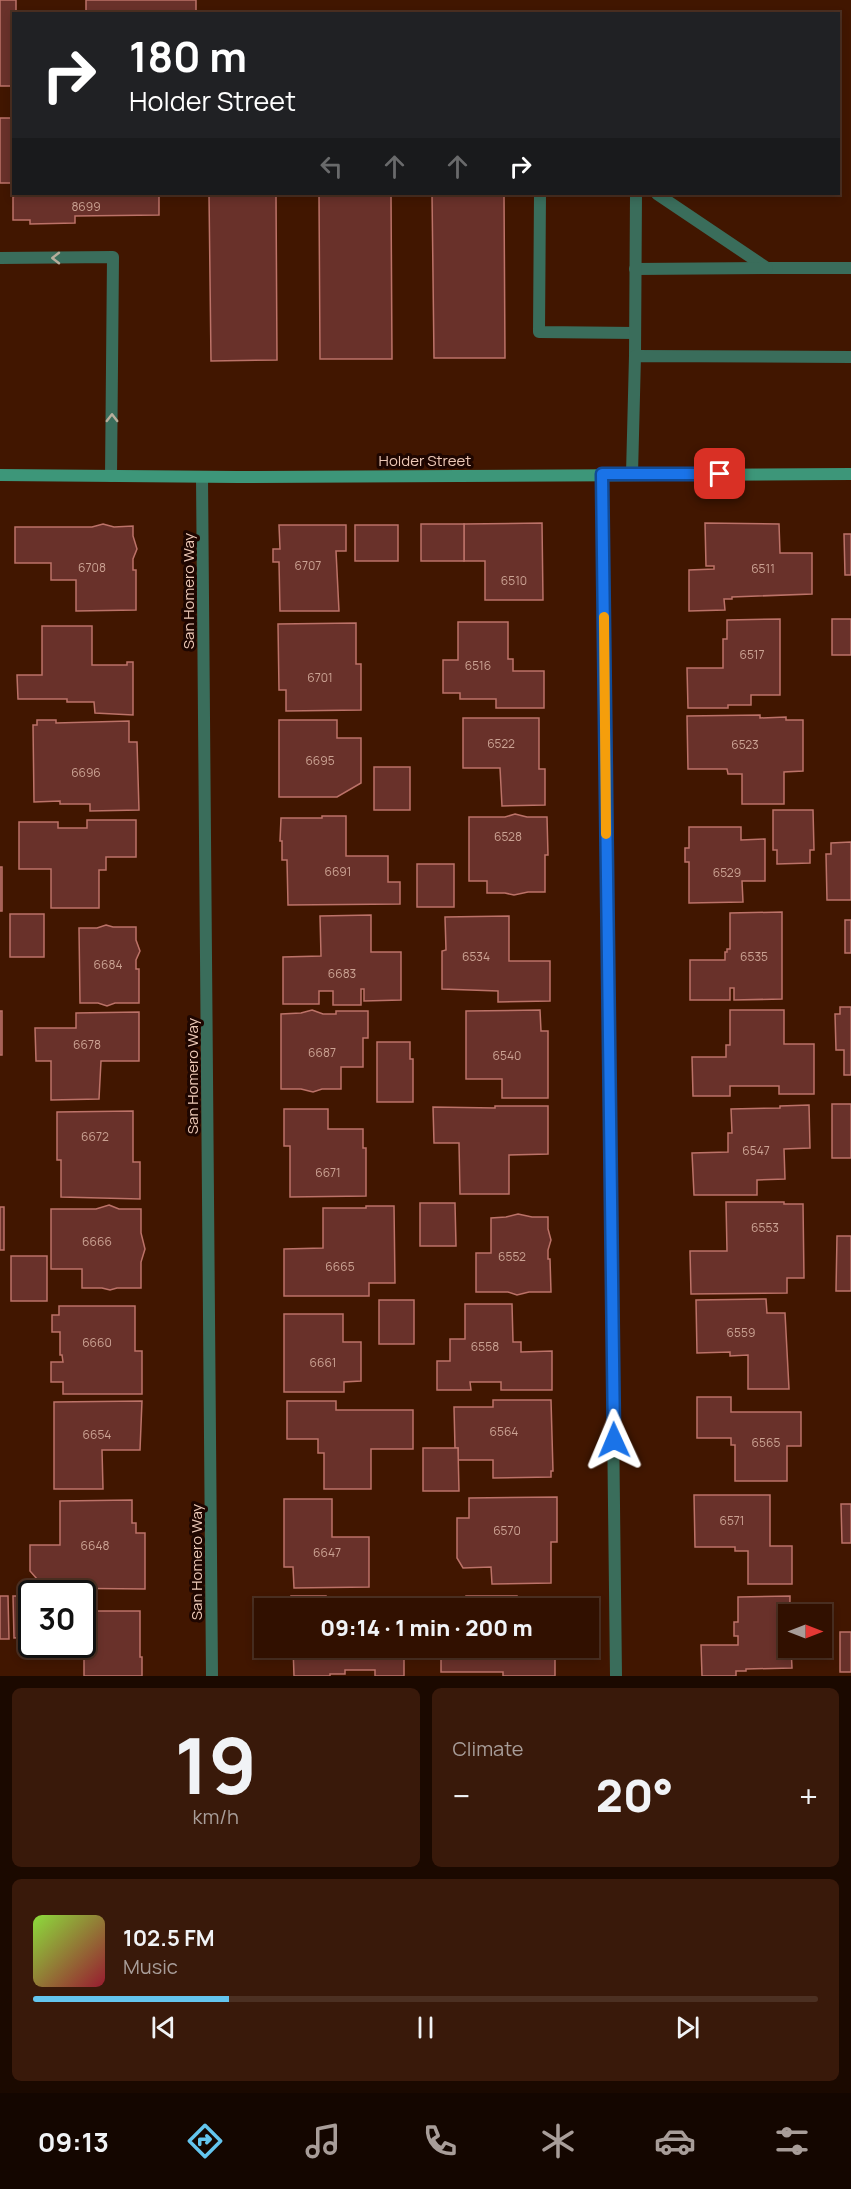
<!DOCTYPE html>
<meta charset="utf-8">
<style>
:root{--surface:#311000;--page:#39190a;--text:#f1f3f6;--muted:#a89d99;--line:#4c3022;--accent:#64c5ee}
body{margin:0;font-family:Manrope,sans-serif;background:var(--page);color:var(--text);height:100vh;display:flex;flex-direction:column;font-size:22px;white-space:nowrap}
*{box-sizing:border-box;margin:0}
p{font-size:20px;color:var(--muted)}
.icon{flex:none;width:33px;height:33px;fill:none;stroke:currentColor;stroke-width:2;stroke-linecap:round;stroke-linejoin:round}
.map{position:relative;height:1676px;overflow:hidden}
.panel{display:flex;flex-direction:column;gap:12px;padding:12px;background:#1b0900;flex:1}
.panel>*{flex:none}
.guide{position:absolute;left:12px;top:12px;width:828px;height:183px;border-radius:0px;box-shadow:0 3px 9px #0003,0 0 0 2px var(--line);background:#202124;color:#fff;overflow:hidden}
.needle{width:39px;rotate:90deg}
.controls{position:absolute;left:778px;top:1604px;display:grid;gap:12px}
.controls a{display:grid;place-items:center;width:54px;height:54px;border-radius:0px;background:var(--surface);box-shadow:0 3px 9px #0003,0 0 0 2px var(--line);font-size:30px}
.speed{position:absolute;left:18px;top:1580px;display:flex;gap:12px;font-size:30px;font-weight:700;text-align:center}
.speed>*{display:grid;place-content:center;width:78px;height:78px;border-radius:50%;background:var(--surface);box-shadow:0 3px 9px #0003,0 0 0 2px var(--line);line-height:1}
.speed .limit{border:3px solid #111;border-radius:9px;background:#fff;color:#111}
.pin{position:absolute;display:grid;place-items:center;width:51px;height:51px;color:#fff;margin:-26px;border-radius:12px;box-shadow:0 3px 9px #0006}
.me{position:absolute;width:66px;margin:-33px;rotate:359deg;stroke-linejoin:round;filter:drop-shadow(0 0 4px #0008)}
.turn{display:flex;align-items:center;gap:21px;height:126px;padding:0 18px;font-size:27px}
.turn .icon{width:78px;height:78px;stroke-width:2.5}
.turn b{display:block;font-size:42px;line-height:51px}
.lanes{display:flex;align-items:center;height:57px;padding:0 18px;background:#0003;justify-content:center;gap:30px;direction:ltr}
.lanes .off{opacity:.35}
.big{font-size:45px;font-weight:800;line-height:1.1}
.panel .widget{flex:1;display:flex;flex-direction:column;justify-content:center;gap:9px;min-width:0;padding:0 21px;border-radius:9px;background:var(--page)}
.panel .dial{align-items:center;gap:0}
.dial b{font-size:78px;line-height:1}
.song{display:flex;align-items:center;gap:18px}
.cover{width:72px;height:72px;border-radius:9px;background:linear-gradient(135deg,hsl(90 70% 55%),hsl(350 70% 35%))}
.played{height:6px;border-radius:3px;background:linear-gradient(90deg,var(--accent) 25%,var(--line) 25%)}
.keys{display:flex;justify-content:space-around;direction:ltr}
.heat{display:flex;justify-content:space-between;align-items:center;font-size:33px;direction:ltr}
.panel .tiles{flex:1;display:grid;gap:12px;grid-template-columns:1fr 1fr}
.widget:last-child{grid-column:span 2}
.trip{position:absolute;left:254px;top:1598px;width:345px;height:60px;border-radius:0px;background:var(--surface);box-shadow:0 3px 9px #0003,0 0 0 2px var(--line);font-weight:800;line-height:60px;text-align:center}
.menu{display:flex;height:96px;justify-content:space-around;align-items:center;background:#140600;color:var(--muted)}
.menu .icon{width:42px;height:42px}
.menu .active{color:var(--accent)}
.menu b{font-size:27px;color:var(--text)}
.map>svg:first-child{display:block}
.building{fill:#69312a;stroke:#bc7268;stroke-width:1.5}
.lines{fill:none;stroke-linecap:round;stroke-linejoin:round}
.lane{stroke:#3a6d5b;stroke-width:12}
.street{stroke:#3a6d5b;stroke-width:12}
.secondary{stroke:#3d9679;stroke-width:12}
.oneway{stroke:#b7ad9b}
.route-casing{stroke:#114b97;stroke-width:15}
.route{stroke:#1a73e8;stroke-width:10}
.slow{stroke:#f59e0b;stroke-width:10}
.labels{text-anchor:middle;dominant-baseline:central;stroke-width:6;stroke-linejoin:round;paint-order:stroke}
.number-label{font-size:12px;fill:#cca394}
.street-label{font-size:15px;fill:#edc9b7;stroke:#1e0600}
</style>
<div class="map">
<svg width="851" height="1676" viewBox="0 0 851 1676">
<rect width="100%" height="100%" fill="#411600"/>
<g class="building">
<path d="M0 0H16V14H14V86H0Z"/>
<rect x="86" y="0" width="110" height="14"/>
<rect x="0" y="118" width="14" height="65"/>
<path d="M18 194H159V215L75 216V223L30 224V220H13V197Z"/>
<path d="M209 194H276L277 360 211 361Z"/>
<path d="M319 194H391L392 359H320Z"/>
<path d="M432 194H504L505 358H434Z"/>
<path d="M542 523 543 600H485V561H464V524Z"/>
<path d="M705 523 779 524 780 553H812V594L732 597V599H724L725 610 689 611V570L714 569V566H706Z"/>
<path d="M103 524 114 527 133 526V536L137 549 133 559V570H136V610L76 611V580H51V563H15V527H92Z"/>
<rect x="421" y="524" width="43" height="37"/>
<path d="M279 525H346V551H336L339 611H280L279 562H273V549H280Z"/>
<rect x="355" y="525" width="43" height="36"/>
<path d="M844 534H851V575H845Z"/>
<path d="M780 619V695H751V705H728V708H688L687 668H723V639H727V620Z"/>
<rect x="832" y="619" width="19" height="36"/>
<path d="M458 622H508V659H513V671H544V708H496V699H460V693H443V660H458Z"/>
<path d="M356 623V664H361V710L286 711V690H279L278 624Z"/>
<path d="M42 626H92V665H127V662H133V715L95 713 94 702H67V699H18L17 675H42Z"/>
<path d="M760 715V718L786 717V720H803V771L784 772V804H742V774H728L727 769H688L687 716Z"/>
<path d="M463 718H539V769H545V805L502 806 500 768H463Z"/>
<path d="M37 720H56V723L129 721V742H137L139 810 90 811V804H60V801L34 802 33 725H37Z"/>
<path d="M279 720H337V738H361V783L337 797H279Z"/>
<rect x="374" y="767" width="36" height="43"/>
<path d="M773 810H813L814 850H810V863L777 864V850H773Z"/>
<path d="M515 814 527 817H547L548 855H545V892H528L514 895 505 893H487V881H469V817H505Z"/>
<path d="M322 816H346V856H388V882H400V904L288 905 287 860H282V841H280L281 818H322Z"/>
<path d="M87 820H136V857H106V870H99V908H51V869H19V822H58V828H87Z"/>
<path d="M689 827H741V840L765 839V881H742L743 902 689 903V862H685V848H689Z"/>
<path d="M851 842V900H827L826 854H831V843Z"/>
<rect x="417" y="864" width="37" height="43"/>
<rect x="0" y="867" width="2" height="44"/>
<path d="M782 912V999L734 1000V988H730V1000H690V960H725V952H727V949H730V913Z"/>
<rect x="10" y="914" width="34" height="43"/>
<path d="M371 915V952H401V1000L364 1001V989H361V1005H333V991H319V1004H283V957L321 956 320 916Z"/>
<path d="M509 916V961H550V1001L498 1002V991L442 989V951L446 950 445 917Z"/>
<rect x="845" y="920" width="6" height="33"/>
<path d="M106 925 113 927H136V940L140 951 136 960V969H139V1003H115L107 1006 98 1003H80L79 928H97Z"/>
<path d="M840 1007H851V1075H844V1050H836L835 1014H840Z"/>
<path d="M312 1010 323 1014H336V1011H368V1038H363V1067H341V1089H322L313 1092 301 1089H281V1014L301 1013Z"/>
<path d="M540 1010 541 1031H548V1098H502V1079H466V1011Z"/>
<path d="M730 1010H784V1044H814V1094H779V1086H730V1096H693L692 1057H726V1045H730Z"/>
<rect x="0" y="1011" width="2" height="44"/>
<path d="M139 1012V1061H101L99 1099 51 1100V1061H36L35 1028H76V1013Z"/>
<path d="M377 1042H410V1059H413V1102H377Z"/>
<rect x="832" y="1104" width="19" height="54"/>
<path d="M809 1105 810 1148 784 1149 785 1179 757 1180V1195H694L692 1153 728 1152V1133H732L731 1109 780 1108V1106Z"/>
<path d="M495 1106H548V1154L509 1155V1194H460L459 1143H434L433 1107 495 1108Z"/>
<path d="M284 1109H328V1129H363V1148H366V1196L290 1197V1146H284Z"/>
<path d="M133 1111V1162H140V1199L61 1197V1160H57V1112Z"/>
<path d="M726 1202H784V1204H803L804 1278H787V1293L691 1294 690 1251H727Z"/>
<path d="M420 1203H455L456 1246H420Z"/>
<path d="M109 1205 119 1209H141V1233L145 1249 141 1262V1288H117L110 1290 102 1288H82V1269H51V1209H96Z"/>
<path d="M366 1206H394L395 1283H369V1296H284V1249L323 1248V1208H366Z"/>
<rect x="0" y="1207" width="4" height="43"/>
<path d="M518 1214 532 1217H548V1229L551 1240 548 1250V1259H550L551 1292H529L517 1295 508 1292H476V1253H491V1218L506 1217Z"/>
<path d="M837 1236H851V1291H836Z"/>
<rect x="11" y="1256" width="36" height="45"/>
<path d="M766 1299 767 1313H785L789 1389H748V1355L730 1356V1352L697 1353 696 1300Z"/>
<rect x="379" y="1300" width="35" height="44"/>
<path d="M465 1304H512L513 1342H521V1352L552 1351V1390H501V1382H470L471 1390H437V1361H450V1339H465Z"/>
<path d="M59 1306H135V1351H142V1394H63V1382H51V1362H63L62 1355H60V1332H52V1315H59Z"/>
<path d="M284 1314H343V1342H361V1381L344 1382V1392H284Z"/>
<path d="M697 1397H731V1412H801V1446H787V1481H735V1445H731V1438H697Z"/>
<path d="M493 1400H551L553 1471H551V1477L493 1478V1460H458V1448H455L454 1407H493Z"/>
<path d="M142 1401 140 1450H102L103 1489H54V1402Z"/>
<path d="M287 1401H336V1410H413V1449H371V1489H324V1453H318V1439H287Z"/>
<path d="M423 1448H458L459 1491H423Z"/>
<path d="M694 1495H770V1546H792V1584H748V1551H735V1547H695Z"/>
<path d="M557 1497V1542H551V1583L492 1584 491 1567 463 1568 457 1558V1518H469V1498Z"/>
<path d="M284 1499H332V1537H369V1587L294 1588 293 1567H284Z"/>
<path d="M132 1500V1523H136V1533H145V1589L45 1588 30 1571V1545H60V1501Z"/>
<path d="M841 1504H851V1543H842Z"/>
<path d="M0 1596H8L9 1639H0Z"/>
<path d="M13 1596H32V1637L14 1638Z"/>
<rect x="291" y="1596" width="35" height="12"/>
<rect x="466" y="1596" width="51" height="12"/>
<path d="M790 1596 789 1647H791L792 1668 746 1669V1671H736V1676H702L701 1645H738V1636H734V1622H738V1597Z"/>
<path d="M380 1598V1608H331V1599Z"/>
<path d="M84 1611H140V1657H142V1676H84V1658H64V1644H82Z"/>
<rect x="840" y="1632" width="11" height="40"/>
<path d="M293 1647H381V1657H404V1676H375V1670H345V1674H330V1676H294Z"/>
<path d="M441 1647H555V1676H503V1672H441Z"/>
</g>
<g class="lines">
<g class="lane">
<path d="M540 194 539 332 635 333"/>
<path d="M657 194 767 268H851"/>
<path d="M0 258 113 257 111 476"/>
<path d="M635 269 767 268"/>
<path d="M635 356 636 194"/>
<path d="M632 474 635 356 851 357"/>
</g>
<g class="street">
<path d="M602 474 616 1676"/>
<path d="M202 477 212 1676"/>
</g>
<path class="secondary" d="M0 475 237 477 851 474"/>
</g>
<defs><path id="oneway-chevron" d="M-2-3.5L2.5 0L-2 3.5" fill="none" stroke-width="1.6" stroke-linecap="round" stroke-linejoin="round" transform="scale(1.5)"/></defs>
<g class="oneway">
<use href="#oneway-chevron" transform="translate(56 258) rotate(180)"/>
<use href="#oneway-chevron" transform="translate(112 418) rotate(-90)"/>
</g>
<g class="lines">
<defs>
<path id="route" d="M614 1440 602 474H720"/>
</defs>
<use href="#route" class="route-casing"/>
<use href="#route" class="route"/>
<path class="slow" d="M604 617 606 834"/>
</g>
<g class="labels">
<g class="number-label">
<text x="86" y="206">8699</text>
<text x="308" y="565">6707</text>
<text x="92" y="567">6708</text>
<text x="763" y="568">6511</text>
<text x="514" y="580">6510</text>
<text x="752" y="654">6517</text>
<text x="478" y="665">6516</text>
<text x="320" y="677">6701</text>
<text x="501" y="743">6522</text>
<text x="745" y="744">6523</text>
<text x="320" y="760">6695</text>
<text x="86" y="772">6696</text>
<text x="508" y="836">6528</text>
<text x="338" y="871">6691</text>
<text x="727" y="872">6529</text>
<text x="476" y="956">6534</text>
<text x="754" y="956">6535</text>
<text x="108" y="964">6684</text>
<text x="342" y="973">6683</text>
<text x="87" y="1044">6678</text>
<text x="322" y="1052">6687</text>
<text x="507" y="1055">6540</text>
<text x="95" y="1136">6672</text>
<text x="756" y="1150">6547</text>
<text x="328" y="1172">6671</text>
<text x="765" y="1227">6553</text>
<text x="97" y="1241">6666</text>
<text x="512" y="1256">6552</text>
<text x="340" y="1266">6665</text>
<text x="741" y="1332">6559</text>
<text x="97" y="1342">6660</text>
<text x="485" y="1346">6558</text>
<text x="323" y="1362">6661</text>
<text x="504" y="1431">6564</text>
<text x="97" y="1434">6654</text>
<text x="766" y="1442">6565</text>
<text x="732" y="1520">6571</text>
<text x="507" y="1530">6570</text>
<text x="95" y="1545">6648</text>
<text x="327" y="1552">6647</text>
</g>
<g class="street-label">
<text x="425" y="460">Holder Street</text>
<text transform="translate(188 591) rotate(-90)">San Homero Way</text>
<text transform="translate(192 1076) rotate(-90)">San Homero Way</text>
<text transform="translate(196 1562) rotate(-90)">San Homero Way</text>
</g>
</g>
</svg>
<div class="controls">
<a><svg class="needle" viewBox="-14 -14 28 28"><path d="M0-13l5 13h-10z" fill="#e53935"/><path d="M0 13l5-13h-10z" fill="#a89d99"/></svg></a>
</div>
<div class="speed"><div class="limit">30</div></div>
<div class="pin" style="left:720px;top:474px;background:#d93025"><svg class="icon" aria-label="arrive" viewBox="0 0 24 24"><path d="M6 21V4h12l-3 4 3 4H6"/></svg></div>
<svg class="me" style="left:614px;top:1440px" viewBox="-20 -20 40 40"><path d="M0-17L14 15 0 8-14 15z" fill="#1a73e8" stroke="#fff" stroke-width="4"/></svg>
<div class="trip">09:14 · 1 min · 200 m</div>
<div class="guide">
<div class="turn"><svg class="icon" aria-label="right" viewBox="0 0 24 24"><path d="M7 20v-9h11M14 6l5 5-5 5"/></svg><div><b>180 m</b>Holder Street</div></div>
<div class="lanes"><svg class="icon off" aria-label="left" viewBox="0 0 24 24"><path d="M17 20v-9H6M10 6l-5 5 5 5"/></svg><svg class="icon off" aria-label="ahead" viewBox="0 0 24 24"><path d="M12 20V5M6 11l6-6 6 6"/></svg><svg class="icon off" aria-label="ahead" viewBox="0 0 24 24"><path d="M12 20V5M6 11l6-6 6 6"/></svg><svg class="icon" aria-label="right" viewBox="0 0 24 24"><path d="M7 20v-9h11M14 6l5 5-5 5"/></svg></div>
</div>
</div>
<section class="panel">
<div class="tiles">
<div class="widget dial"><b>19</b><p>km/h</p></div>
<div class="widget"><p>Climate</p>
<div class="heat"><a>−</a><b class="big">20°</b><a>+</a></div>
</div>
<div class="widget">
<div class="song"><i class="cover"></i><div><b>102.5 FM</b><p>Music</p></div></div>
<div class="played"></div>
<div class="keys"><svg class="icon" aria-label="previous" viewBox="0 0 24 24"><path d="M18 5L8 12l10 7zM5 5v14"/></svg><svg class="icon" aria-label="pause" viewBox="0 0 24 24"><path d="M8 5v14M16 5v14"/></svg><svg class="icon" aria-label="next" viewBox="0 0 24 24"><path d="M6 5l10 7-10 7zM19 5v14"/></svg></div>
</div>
</div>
</section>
<nav class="menu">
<b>09:13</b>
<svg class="icon active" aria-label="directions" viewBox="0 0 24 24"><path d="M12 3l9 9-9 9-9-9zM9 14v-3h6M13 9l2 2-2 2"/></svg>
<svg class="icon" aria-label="music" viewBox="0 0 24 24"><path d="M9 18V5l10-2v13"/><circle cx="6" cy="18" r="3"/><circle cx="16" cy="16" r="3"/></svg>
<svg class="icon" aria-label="phone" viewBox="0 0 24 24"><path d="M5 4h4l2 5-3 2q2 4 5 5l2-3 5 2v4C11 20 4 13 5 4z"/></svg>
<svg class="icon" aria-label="climate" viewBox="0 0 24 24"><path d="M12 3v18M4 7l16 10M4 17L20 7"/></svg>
<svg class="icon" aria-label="car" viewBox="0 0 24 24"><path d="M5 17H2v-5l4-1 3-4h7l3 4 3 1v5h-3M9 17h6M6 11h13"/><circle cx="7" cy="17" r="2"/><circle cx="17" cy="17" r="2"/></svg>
<svg class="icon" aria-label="filters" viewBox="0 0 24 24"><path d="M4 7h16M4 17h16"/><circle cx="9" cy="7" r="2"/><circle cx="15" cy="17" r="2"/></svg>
</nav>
